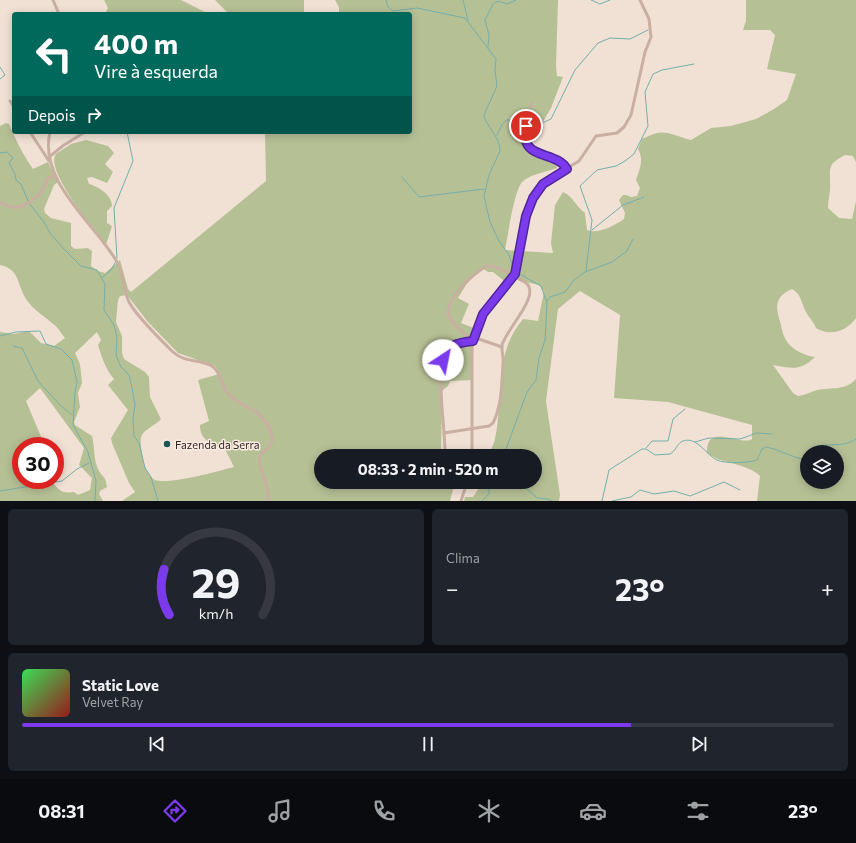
<!DOCTYPE html>
<html lang="pt">
<meta charset="utf-8">
<style>
:root{--surface:#171b24;--page:#20242c;--text:#f1f3f6;--muted:#9ea1a6;--line:#363941;--accent:#7c3aed}
body{margin:0;font-family:Commissioner,sans-serif;background:var(--page);color:var(--text);height:100vh;display:flex;flex-direction:column;font-size:15px;white-space:nowrap}
*{box-sizing:border-box;margin:0}
p{font-size:13px;color:var(--muted)}
.icon{flex:none;width:22px;height:22px;fill:none;stroke:currentColor;stroke-width:2;stroke-linecap:round;stroke-linejoin:round}
.map{position:relative;height:501px;overflow:hidden}
.details{display:flex;flex-direction:column;gap:8px;padding:8px;background:#0d0f14;flex:1}
.details>*{flex:none}
.top-card{position:absolute;left:12px;top:12px;width:400px;height:122px;border-radius:4px;box-shadow:0 2px 10px #0003;background:#00695c;color:#fff;overflow:hidden}
.buttons{position:absolute;left:800px;top:445px;display:grid;gap:8px}
.buttons a{display:grid;place-items:center;width:44px;height:44px;border-radius:50%;background:var(--surface);box-shadow:0 2px 10px #0003;font-size:20px}
.speed{position:absolute;left:12px;top:437px;display:flex;gap:8px;font-size:20px;font-weight:700;text-align:center}
.speed>*{display:grid;place-content:center;width:52px;height:52px;border-radius:50%;background:var(--surface);box-shadow:0 2px 10px #0003;line-height:1}
.speed .limit{border:6px solid #d22;background:#fff;color:#111}
.pin{position:absolute;display:grid;place-items:center;width:34px;height:34px;color:#fff;margin:-17px;border:2px solid #fff;border-radius:50%;box-shadow:0 1px 4px #0007}
.me{position:absolute;width:44px;margin:-22px;rotate:34deg;stroke-linejoin:round;filter:drop-shadow(0 0 3px #0008)}
.turn{display:flex;align-items:center;gap:14px;height:84px;padding:0 16px;font-size:18px}
.turn .icon{width:52px;height:52px;stroke-width:2.5}
.turn b{display:block;font-size:28px;line-height:34px}
.then{display:flex;align-items:center;height:38px;padding:0 16px;background:#0003;gap:8px;font-size:15px}
.big{font-size:30px;font-weight:700;line-height:1.1}
.details .widget{flex:1;display:flex;flex-direction:column;justify-content:center;gap:6px;min-width:0;padding:0 14px;border-radius:6px;background:var(--page)}
.details .dial{align-items:center;gap:0}
.dial svg{height:104px;overflow:visible;fill:none;stroke:var(--line);stroke-width:7;stroke-linecap:round;text-anchor:middle}
.dial text{fill:var(--text);stroke:none}
.song{display:flex;align-items:center;gap:12px}
.cover{width:48px;height:48px;border-radius:6px;background:linear-gradient(135deg,hsl(130 70% 55%),hsl(0 70% 35%))}
.played{height:4px;border-radius:2px;background:linear-gradient(90deg,var(--accent) 75%,var(--line) 75%)}
.keys{display:flex;justify-content:space-around;direction:ltr}
.heat{display:flex;justify-content:space-between;align-items:center;font-size:22px;direction:ltr}
.details .tiles{flex:1;display:grid;gap:8px;grid-template-columns:1fr 1fr}
.widget:last-child{grid-column:span 2}
.trip{position:absolute;left:314px;top:449px;width:228px;height:40px;border-radius:20px;background:var(--surface);box-shadow:0 2px 10px #0003;font-weight:700;line-height:40px;text-align:center}
.menu{display:flex;height:64px;justify-content:space-around;align-items:center;background:#090b0e;color:var(--muted)}
.menu .icon{width:28px;height:28px}
.menu .selected{color:var(--accent)}
.menu b{font-size:18px;color:var(--text)}
.map>svg:first-child{display:block}
.green{fill:#b6c095;fill-rule:evenodd}
.lines{fill:none;stroke-linecap:round;stroke-linejoin:round}
.stream{stroke:#73afab;stroke-width:1}
.minor{stroke:#c9afa1;stroke-width:3}
.route-casing{stroke:#51269a;stroke-width:10}
.route{stroke:#7c3aed;stroke-width:7}
.poi-dot{fill:#185553;stroke:#f9ebe1;stroke-width:1.5}
.labels{text-anchor:middle;dominant-baseline:central;stroke-width:3;stroke-linejoin:round;paint-order:stroke}
.poi-label{font-size:11px;fill:#332724;stroke:#f9ebe1;text-anchor:start}
</style>
<div class="map">
<svg width="856" height="501" viewBox="0 0 856 501">
<rect width="100%" height="100%" fill="#f1e1d5"/>
<g class="green">
<path d="M104 0H181L209 14H105L108 8Z"/>
<path d="M215 0H304V14H229Z"/>
<path d="M335 0H558L556 66 557 76 563 77 551 108 533 139 530 142 531 150 556 161 557 168C546 172 532 174 523 181 514 189 508 236 505 250L553 253 551 243 555 205 563 192C575 198 575 206 585 213L587 230C598 235 615 225 624 219L625 213 619 200 623 195H626L631 197 637 196 640 188 636 180C640 168 644 160 638 149L642 139C665 127 668 134 691 140L711 128 731 126 756 119 774 109 787 100 796 74 767 69 775 35 770 30H743L746 21V0H856V162L853 156 845 155C829 164 830 165 830 182 831 191 828 199 828 208L839 218 852 219 856 201V318C847 331 831 337 816 328 814 322 809 318 806 312 801 303 802 295 792 289 773 297 776 309 781 325 782 331 784 338 788 343 793 350 806 356 815 357 800 372 791 368 773 365L793 393 798 396C805 395 810 392 817 390 831 387 846 391 856 379V501H757L760 476C745 462 723 465 707 453 706 421 741 447 752 439V425L668 402 614 398 620 315 580 291 558 309 546 401 560 495 559 501H464L465 497H473L483 482H535V456H489C490 450 494 445 495 439 504 397 493 354 523 319L538 321 544 292 539 285 525 282 516 277 508 284 493 272H488L482 268 469 280 458 298 469 304 461 323 476 329 472 357 473 380 450 381 448 386 442 391 441 456H321V482H455L450 501H122L135 492 129 483 112 443 111 438 128 410 108 385 114 379C105 368 102 358 98 345L101 340 97 332 75 353 80 364 82 383 78 393 80 407 74 422 75 425 92 436C95 447 93 460 99 471 104 479 105 475 107 487L100 491 99 494 103 501H0V332L14 334 29 331 41 343 54 346 65 338C61 333 58 327 53 324 43 315 33 310 26 299 17 285 20 269 0 265V126L6 123 9 124C16 140 23 155 33 169L48 162 58 182 54 185 44 209 45 213 51 218 71 223V246L75 249 88 248 92 251 91 266 98 271 105 273 120 260 128 289 131 292 266 181 265 132H410V14H339V7ZM127 295 148 322 178 353 215 366 219 374 198 380 209 421 200 425C200 441 212 444 225 449L234 467C218 471 170 485 155 480 149 477 144 466 143 459 142 452 139 442 142 435 145 429 156 425 161 419L150 397 149 377 145 372 124 359 122 352V336L116 322 118 300 120 296ZM40 388 84 448 79 465 92 478 90 490 78 495 74 492C62 494 58 490 51 480H21V446H45L26 401ZM807 452H837V482H807Z"/>
<path d="M86 140 108 146 114 153 105 164 113 172 107 183 92 177 87 178 89 184C99 187 112 195 112 206L107 211V223L112 226 106 245C95 230 44 170 56 154L71 144Z"/>
</g>
<g class="lines">
<g class="stream">
<path d="M386 0 388 7 393 11 417 8 465 18 496 59 495 70 497 86 484 115C486 127 500 136 500 151L489 175 484 196 490 222 499 241 509 255 514 270"/>
<path d="M463 0 468 20"/>
<path d="M591 0 600 4 610 0"/>
<path d="M488 47 489 35 485 20 493 4 498 1 507 4 516 0"/>
<path d="M0 67 5 75 0 79"/>
<path d="M497 135 503 123 507 120H531L542 123 551 119 575 70 598 43 610 38 630 39 648 30"/>
<path d="M0 153 7 152 13 158 9 163 15 174 16 180 21 184 29 203 44 222 50 233 62 247 81 266 97 270 105 284 104 310 114 325 117 337 116 355 121 367 129 375 132 388 135 405 133 418 134 436 139 443 145 468 151 477 158 501"/>
<path d="M402 177 419 197 484 189"/>
<path d="M592 230 623 205 644 197"/>
<path d="M117 258 114 208 133 161 127 132"/>
<path d="M586 271 592 220 580 186 597 170 616 166 625 161 634 154 648 126 645 92 653 74 662 70 694 64"/>
<path d="M103 277 111 270 116 261"/>
<path d="M547 301 550 297 565 292 574 280 585 272 612 262 627 251 633 239"/>
<path d="M0 336 16 332 40 331 46 344 61 349 72 360 77 382 75 392 73 425 88 452 96 481 95 501"/>
<path d="M13 346 22 348 38 381 60 405 72 415"/>
<path d="M695 442 709 438 740 439 757 433 772 434"/>
<path d="M646 448 652 441H668L673 419 685 409"/>
<path d="M808 452C820 439 842 450 856 439"/>
<path d="M499 456 506 449 527 392 536 380 539 358 545 340 547 303 541 286 516 272"/>
<path d="M508 482 513 485 524 486 537 498 547 499 552 501"/>
<path d="M490 484 494 482"/>
<path d="M0 491 62 481 77 469 89 463"/>
<path d="M482 501 489 494V482"/>
<path d="M602 501 609 470 642 449H646L655 455 670 454C676 451 677 443 683 441 697 436 706 455 717 460 725 464 748 463 757 460L762 449 766 447C776 448 798 460 804 459L807 453"/>
<path d="M612 501 631 497 640 490 654 494 674 491 690 496 724 482 740 490"/>
</g>
<g class="minor">
<path d="M53 0 59 14"/>
<path d="M10 101 14 107"/>
<path d="M532 103C525 132 515 144 549 158 556 161 562 162 567 169"/>
<path d="M30 132 49 161"/>
<path d="M50 132C38 182 95 223 117 262 124 275 123 290 129 302 137 317 161 340 173 352 185 363 200 359 212 366 222 373 222 387 229 395 240 406 259 409 267 424 282 451 260 446 259 460 259 468 264 476 266 483 268 489 268 495 268 501"/>
<path d="M49 157 64 145 85 132"/>
<path d="M0 202C15 213 30 205 41 192 45 188 45 182 48 178L55 176"/>
<path d="M487 266C497 265 506 272 515 277 519 279 525 281 528 285 538 298 506 330 502 345 501 350 504 357 503 363 502 383 502 405 493 423L489 426 444 433C443 413 434 357 453 344L473 341C465 334 453 326 449 316 443 301 474 273 487 266Z"/>
<path d="M473 337 502 347"/>
<path d="M444 433 445 449"/>
<path d="M472 456V347L477 326 488 307 515 274 526 216 538 191 546 181 579 161 596 136 617 133 624 127 631 115 645 52 651 37 649 19 640 0"/>
<path d="M461 501 467 482"/>
</g>
</g>
<g class="lines">
<defs>
<path id="route" d="M443 360C448 344 457 343 473 341L483 314 515 274 526 216 533 198 543 184 567 169C555 149 519 162 526 126"/>
</defs>
<use href="#route" class="route-casing"/>
<use href="#route" class="route"/>
</g>
<circle class="poi-dot" cx="167" cy="444" r="4"/>
<g class="labels">
<g class="poi-label">
<text x="175" y="444">Fazenda da Serra</text>
</g>
</g>
</svg>
<div class="buttons">
<a><svg class="icon" aria-label="layers" viewBox="0 0 24 24"><path d="M12 4l9 5-9 5-9-5zM3 14l9 5 9-5"/></svg></a>
</div>
<div class="speed"><div class="limit">30</div></div>
<div class="pin" style="left:526px;top:126px;background:#d93025"><svg class="icon" aria-label="arrive" viewBox="0 0 24 24"><path d="M6 21V4h12l-3 4 3 4H6"/></svg></div>
<svg class="me" style="left:443px;top:360px" viewBox="-20 -20 40 40"><circle r="19" fill="#fff"/><path d="M0-13L10 11 0 6-10 11z" fill="#7c3aed"/></svg>
<div class="trip">08:33 · 2 min · 520 m</div>
<div class="top-card">
<div class="turn"><svg class="icon" aria-label="left" viewBox="0 0 24 24"><path d="M17 20v-9H6M10 6l-5 5 5 5"/></svg><div><b>400 m</b>Vire à esquerda</div></div>
<div class="then">Depois<svg class="icon" aria-label="right" viewBox="0 0 24 24"><path d="M7 20v-9h11M14 6l5 5-5 5"/></svg></div>
</div>
</div>
<section class="details">
<div class="tiles">
<div class="widget dial"><svg viewBox="0 0 100 80">
<path d="M14 69A42 42 0 1 1 86 69"/>
<path d="M14 69A42 42 0 0 1 10 34" stroke="#7c3aed"/>
<text x="50" y="56" font-size="32" font-weight="700">29</text>
<text x="50" y="72" font-size="11">km/h</text>
</svg></div>
<div class="widget"><p>Clima</p>
<div class="heat"><a>−</a><b class="big">23°</b><a>+</a></div>
</div>
<div class="widget">
<div class="song"><i class="cover"></i><div><b>Static Love</b><p>Velvet Ray</p></div></div>
<div class="played"></div>
<div class="keys"><svg class="icon" aria-label="previous" viewBox="0 0 24 24"><path d="M18 5L8 12l10 7zM5 5v14"/></svg><svg class="icon" aria-label="pause" viewBox="0 0 24 24"><path d="M8 5v14M16 5v14"/></svg><svg class="icon" aria-label="next" viewBox="0 0 24 24"><path d="M6 5l10 7-10 7zM19 5v14"/></svg></div>
</div>
</div>
</section>
<nav class="menu">
<b>08:31</b>
<svg class="icon selected" aria-label="directions" viewBox="0 0 24 24"><path d="M12 3l9 9-9 9-9-9zM9 14v-3h6M13 9l2 2-2 2"/></svg>
<svg class="icon" aria-label="music" viewBox="0 0 24 24"><path d="M9 18V5l10-2v13"/><circle cx="6" cy="18" r="3"/><circle cx="16" cy="16" r="3"/></svg>
<svg class="icon" aria-label="phone" viewBox="0 0 24 24"><path d="M5 4h4l2 5-3 2q2 4 5 5l2-3 5 2v4C11 20 4 13 5 4z"/></svg>
<svg class="icon" aria-label="climate" viewBox="0 0 24 24"><path d="M12 3v18M4 7l16 10M4 17L20 7"/></svg>
<svg class="icon" aria-label="car" viewBox="0 0 24 24"><path d="M5 17H2v-5l4-1 3-4h7l3 4 3 1v5h-3M9 17h6M6 11h13"/><circle cx="7" cy="17" r="2"/><circle cx="17" cy="17" r="2"/></svg>
<svg class="icon" aria-label="filters" viewBox="0 0 24 24"><path d="M4 7h16M4 17h16"/><circle cx="9" cy="7" r="2"/><circle cx="15" cy="17" r="2"/></svg>
<b>23°</b>
</nav>
